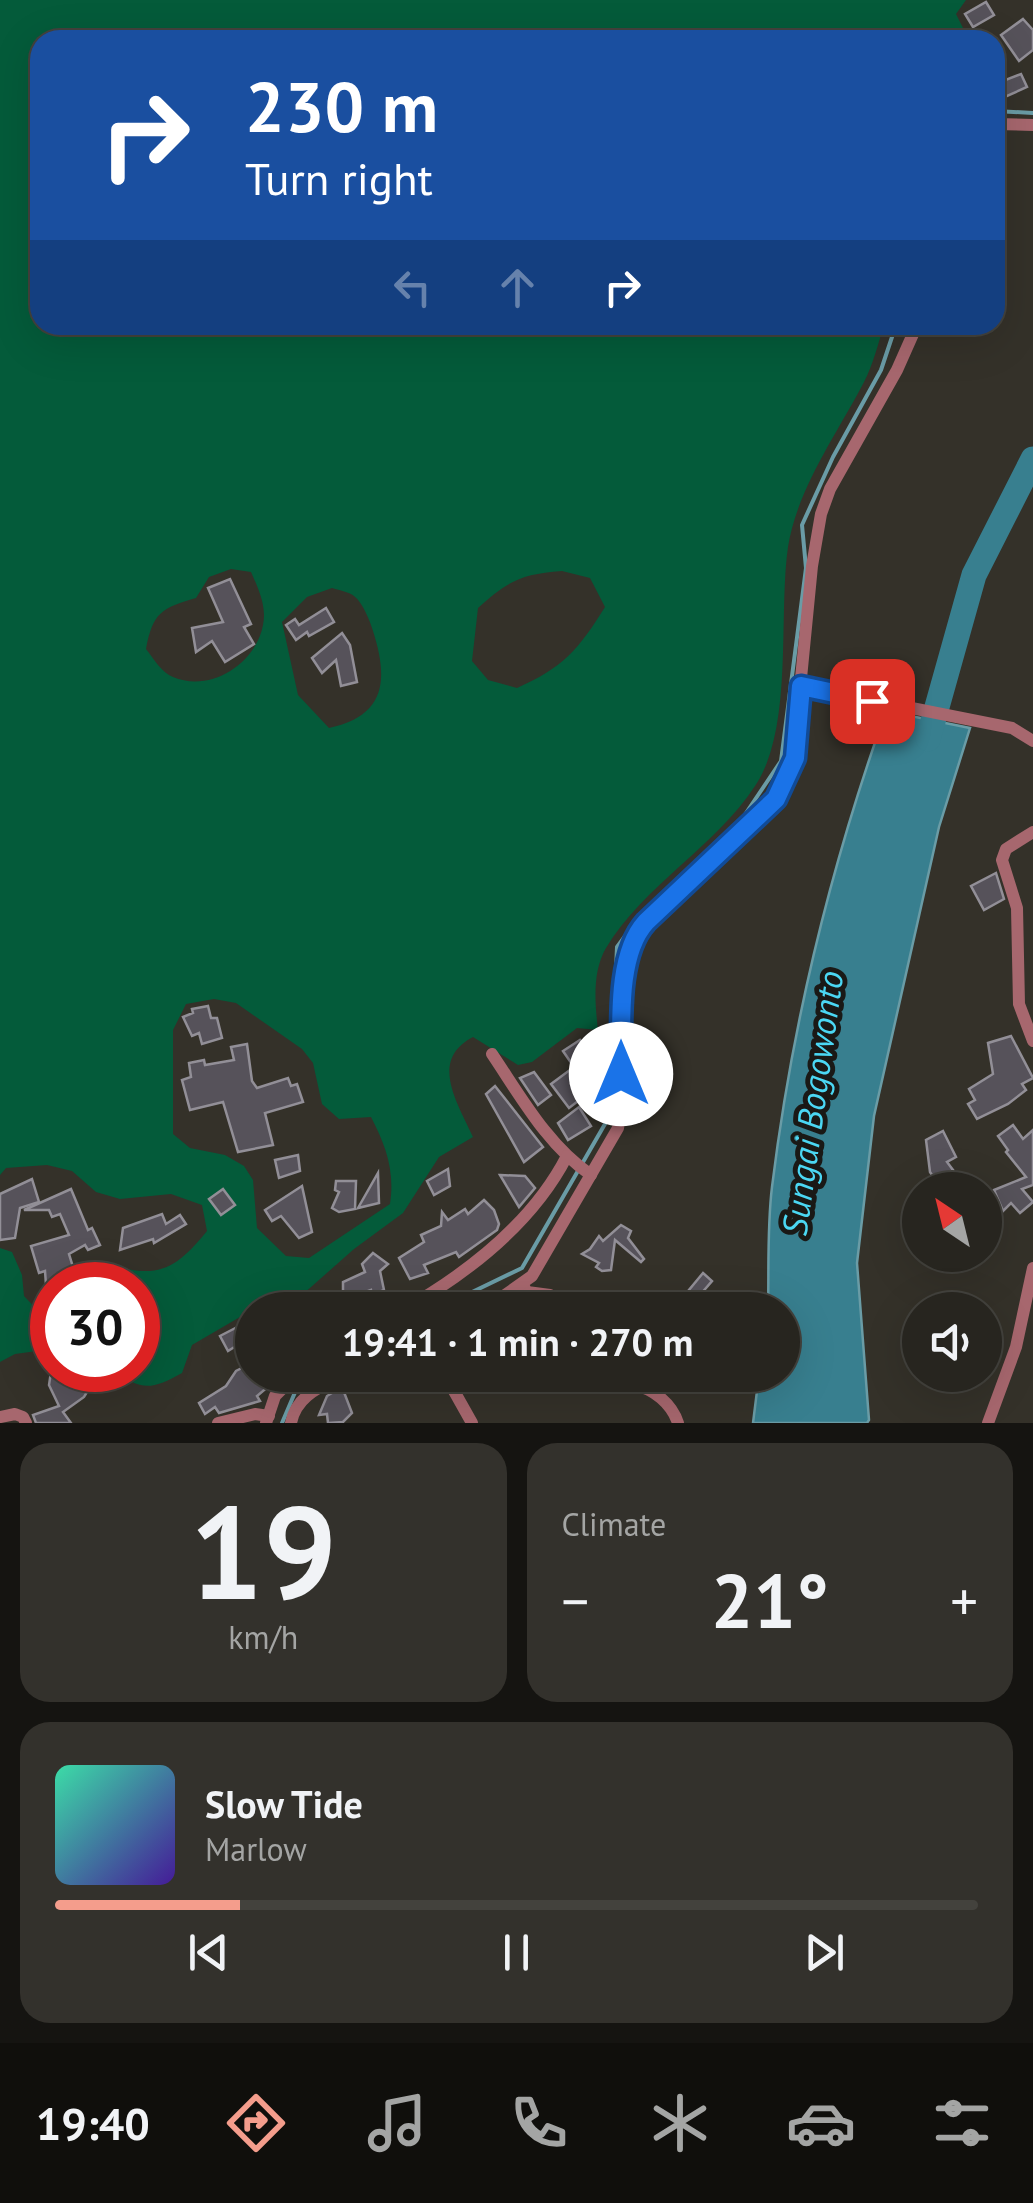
<!DOCTYPE html>
<meta charset="utf-8">
<style>
:root{--surface:#27251f;--page:#33312c;--text:#f1f3f6;--muted:#a4a5a4;--line:#43423d;--accent:#f49d8c}
body{margin:0;font-family:"PT Sans",sans-serif;background:var(--page);color:var(--text);height:100vh;display:flex;flex-direction:column;font-size:38px;white-space:nowrap}
*{box-sizing:border-box;margin:0}
p{font-size:32px;color:var(--muted)}
.icon{flex:none;width:55px;height:55px;fill:none;stroke:currentColor;stroke-width:2;stroke-linecap:round;stroke-linejoin:round}
.map{position:relative;height:1423px;overflow:hidden}
.side{display:flex;flex-direction:column;gap:20px;padding:20px;background:#151411;flex:1}
.side>*{flex:none}
.guide{position:absolute;left:30px;top:30px;width:975px;height:305px;border-radius:30px;box-shadow:0 10px 40px #0002,0 0 0 2px var(--line);background:#1a4fa0;color:#fff;overflow:hidden}
.needle{width:65px;rotate:325deg}
.fabs{position:absolute;left:902px;top:1172px;display:grid;gap:20px}
.fabs a{display:grid;place-items:center;width:100px;height:100px;border-radius:50%;background:var(--surface);box-shadow:0 10px 40px #0002,0 0 0 2px var(--line);font-size:50px}
.speed{position:absolute;left:30px;top:1262px;display:flex;gap:20px;font-size:50px;font-weight:700;text-align:center}
.speed>*{display:grid;place-content:center;width:130px;height:130px;border-radius:50%;background:var(--surface);box-shadow:0 10px 40px #0002,0 0 0 2px var(--line);line-height:1}
.speed .limit{border:15px solid #d22;background:#fff;color:#111}
.pin{position:absolute;display:grid;place-items:center;width:85px;height:85px;color:#fff;margin:-42px;border-radius:20px;box-shadow:0 5px 15px #0006}
.me{position:absolute;width:110px;margin:-55px;rotate:0deg;stroke-linejoin:round;filter:drop-shadow(0 0 8px #0008)}
.turn{display:flex;align-items:center;gap:35px;height:210px;padding:0 50px;font-size:45px}
.turn .icon{width:130px;height:130px;stroke-width:2.5}
.turn b{display:block;font-size:70px;line-height:85px}
.lanes{display:flex;align-items:center;height:95px;padding:0 50px;background:#0003;justify-content:center;gap:50px;direction:ltr}
.lanes .off{opacity:.35}
.big{font-size:75px;font-weight:600;line-height:1.1}
.side .widget{flex:1;display:flex;flex-direction:column;justify-content:center;gap:15px;min-width:0;padding:0 35px;border-radius:30px;background:var(--page)}
.side .dial{align-items:center;gap:0}
.dial b{font-size:130px;line-height:1}
.song{display:flex;align-items:center;gap:30px}
.cover{width:120px;height:120px;border-radius:15px;background:linear-gradient(135deg,hsl(160 70% 55%),hsl(260 70% 35%))}
.played{height:10px;border-radius:5px;background:linear-gradient(90deg,var(--accent) 20%,var(--line) 20%)}
.keys{display:flex;justify-content:space-around;direction:ltr}
.heat{display:flex;justify-content:space-between;align-items:center;font-size:55px;direction:ltr}
.side .tiles{flex:1;display:grid;gap:20px;grid-template-columns:1fr 1fr}
.widget:last-child{grid-column:span 2}
.trip{position:absolute;left:235px;top:1292px;width:565px;height:100px;border-radius:50px;background:var(--surface);box-shadow:0 10px 40px #0002,0 0 0 2px var(--line);font-weight:600;line-height:100px;text-align:center}
.menu{display:flex;height:160px;justify-content:space-around;align-items:center;background:#100f0c;color:var(--muted)}
.menu .icon{width:70px;height:70px}
.menu .active{color:var(--accent)}
.menu b{font-size:45px;color:var(--text)}
.map>svg:first-child{display:block}
.green{fill:#045b3a;fill-rule:evenodd}
.water{fill:#387f8f;stroke:#6a9ca6;stroke-width:2.5}
.lines{fill:none;stroke-linecap:round;stroke-linejoin:round}
.stream{stroke:#6a9ca6;stroke-width:4}
.river{stroke:#387f8f;stroke-width:25}
.building{fill:#56525a;stroke:#928f97;stroke-width:2.5}
.street{stroke:#a7676e;stroke-width:12}
.route-casing{stroke:#114b97;stroke-width:25}
.route{stroke:#1a73e8;stroke-width:18}
.labels{text-anchor:middle;dominant-baseline:central;stroke-width:10;stroke-linejoin:round;paint-order:stroke}
.water-label{font-size:35px;font-style:italic;fill:#4bd7f3;stroke:#1a1916}
</style>
<div class="map">
<svg width="1033" height="1423" viewBox="0 0 1033 1423">
<rect width="100%" height="100%" fill="#343129"/>
<g class="green">
<path d="M0 0H966L956 14 969 40H40V325H884C878 344 873 365 864 382 837 434 797 489 788 547 778 616 794 728 755 786 715 847 644 885 606 948 592 972 595 1004 598 1030L577 1028 532 1062 518 1065 473 1037C429 1060 457 1102 473 1137L439 1157 403 1213 354 1249 302 1295 252 1310 192 1345 182 1373C148 1392 142 1389 110 1370H138V1285H88L93 1273 111 1265C159 1279 176 1269 207 1231L202 1205 171 1194 120 1199 96 1192 72 1171 47 1165 6 1168 0 1175ZM231 569 251 572C258 588 267 606 263 625 256 663 211 693 173 677 162 673 153 658 146 649 153 612 162 608 196 598L209 577ZM562 571 590 578 605 607C578 650 564 667 517 688L488 680 472 661 478 608C508 581 521 574 562 571ZM332 588C338 590 349 592 354 596 363 603 370 621 373 631 389 681 385 716 329 728L298 695 282 622 307 597ZM214 999 236 1003 302 1049 313 1063 322 1104 339 1119 371 1117C386 1146 395 1171 390 1204L309 1258 286 1256 257 1228 253 1180 244 1166 225 1155 190 1148 173 1134V1030L186 1004Z"/>
<path d="M0 1248 12 1252 22 1275 24 1296 43 1316 52 1315V1349L15 1354 0 1362Z"/>
</g>
<path class="water" d="M886 711 970 728 939 827 874 1116 857 1263 869 1420 867 1423H753L759 1375H782V1310H768C769 1270 767 1227 772 1187 792 1024 831 865 886 711Z"/>
<g class="lines">
<g class="stream">
<path d="M995 111 1033 113"/>
<path d="M435 1310 522 1268 609 1117 617 947 637 920 744 816 781 761 806 568 802 525 833 457 881 370 896 325"/>
<path d="M282 1423 296 1390 311 1375"/>
</g>
<path class="river" d="M928 739 974 575 1033 459"/>
</g>
<g class="building">
<path d="M986 2 994 15 973 27 965 14Z"/>
<path d="M1023 19 1033 30V50L1019 61 1001 35Z"/>
<path d="M1021 74 1027 87 998 100 995 84Z"/>
<path d="M230 579 251 624 244 627 254 644 225 662 212 641 196 652 192 628 223 622 208 588Z"/>
<path d="M326 608 334 622 309 636 307 632 296 640 286 625 295 619 299 625Z"/>
<path d="M342 633 350 645 357 682 341 686 336 660 322 673 312 658Z"/>
<path d="M996 873 1004 899 984 910 971 886Z"/>
<path d="M208 1006 211 1018H217L222 1038 202 1044 199 1033 192 1036 183 1017 193 1013 192 1009Z"/>
<path d="M1011 1036 1033 1078 1022 1084 1026 1090 1008 1104 977 1119 968 1104 975 1100 969 1089 993 1074 988 1043Z"/>
<path d="M580 1040 592 1057 585 1062 591 1070 571 1084 582 1098 569 1108 551 1084 574 1067 563 1051Z"/>
<path d="M247 1044 252 1081 257 1088 288 1078 291 1086 297 1084 303 1102 265 1113 273 1145 238 1152 223 1102 190 1110 182 1080 191 1077 189 1063 204 1060 205 1065 234 1060 231 1047Z"/>
<path d="M534 1072 551 1095 538 1105 520 1078Z"/>
<path d="M495 1086 543 1147 524 1162 486 1094Z"/>
<path d="M579 1107 591 1126 568 1140 558 1123Z"/>
<path d="M1013 1125 1023 1139 1033 1130V1185L1022 1189 1033 1202 1020 1213 1011 1203 1003 1211 994 1190 1026 1177 1006 1152 1008 1150 998 1136Z"/>
<path d="M943 1131 956 1157 947 1162 953 1170 936 1181 930 1172 926 1140Z"/>
<path d="M298 1155 300 1171 279 1178 275 1160Z"/>
<path d="M448 1169 450 1186 434 1195 427 1181Z"/>
<path d="M378 1173 379 1203 358 1208Z"/>
<path d="M500 1175 525 1176 535 1188 519 1207Z"/>
<path d="M32 1179 39 1202 20 1208 15 1238 0 1240V1194Z"/>
<path d="M336 1181H356L355 1209 339 1212 332 1208 339 1192 335 1190Z"/>
<path d="M302 1186 312 1232 299 1238 281 1216 272 1221 265 1210Z"/>
<path d="M71 1189 88 1230 92 1228 100 1245 88 1250 85 1245 69 1254 77 1280 63 1285H46L45 1271 39 1273 31 1246 69 1235 60 1214 52 1217 49 1210H24Z"/>
<path d="M223 1189 235 1205 221 1215 209 1199Z"/>
<path d="M484 1200 494 1210 499 1224 497 1230 459 1257 456 1252 424 1265 428 1273 410 1279 399 1258 424 1242 421 1235 441 1226 442 1212 448 1220 465 1209 468 1214Z"/>
<path d="M162 1214 166 1224 180 1215 186 1224 154 1243 153 1239 120 1250 123 1228Z"/>
<path d="M621 1225 631 1231 628 1238 644 1259 641 1262 615 1240 611 1270 602 1271 596 1267 599 1263 582 1254 590 1249 599 1236 603 1241Z"/>
<path d="M373 1253 388 1264 380 1271 384 1290 372 1295 371 1290 343 1300V1282L365 1272 362 1264Z"/>
<path d="M703 1273 712 1281 700 1295 713 1310H697L684 1296Z"/>
<path d="M249 1321 252 1336 228 1351 220 1336Z"/>
<path d="M252 1363V1375H282L257 1396 260 1401 219 1413 215 1407 205 1414 199 1403 226 1386 236 1371Z"/>
<path d="M52 1365V1370H58L78 1389 95 1379 84 1397 63 1412 71 1423H36L33 1415 59 1406 49 1385Z"/>
<path d="M342 1387 352 1413 343 1422 328 1423 327 1414 319 1415 327 1396Z"/>
</g>
<g class="lines">
<g class="street">
<path d="M995 124 1033 125"/>
<path d="M801 686 1012 728 1033 741"/>
<path d="M1033 832 1006 849 1002 860 1017 908 1019 1004 1033 1041"/>
<path d="M492 1054C521 1097 548 1146 591 1175"/>
<path d="M522 1284 527 1292 550 1295 568 1310"/>
<path d="M403 1310C468 1273 532 1224 567 1156"/>
<path d="M474 1310 498 1300 532 1276 618 1128 623 1098 624 987 631 948 639 930 777 799 792 770 812 566 821 514 830 489 897 370 917 325"/>
<path d="M445 1375 472 1423"/>
<path d="M626 1375 634 1385C653 1388 672 1404 678 1423"/>
<path d="M0 1417 15 1414 23 1417 26 1423"/>
<path d="M218 1423 255 1414 269 1416"/>
<path d="M266 1423 275 1396 296 1375"/>
<path d="M291 1423C296 1396 320 1387 343 1375"/>
<path d="M988 1423 1016 1347 1033 1268"/>
</g>
</g>
<g class="lines">
<defs>
<path id="route" d="M621 1074C622 1030 615 956 646 922L776 799 795 758 801 686 872 701"/>
</defs>
<use href="#route" class="route-casing"/>
<use href="#route" class="route"/>
</g>
<g class="labels">
<g class="water-label">
<text transform="translate(812 1103) rotate(-82)">Sungai Bogowonto</text>
</g>
</g>
</svg>
<div class="fabs">
<a><svg class="needle" viewBox="-14 -14 28 28"><path d="M0-13l5 13h-10z" fill="#e53935"/><path d="M0 13l5-13h-10z" fill="#a4a5a4"/></svg></a>
<a><svg class="icon" aria-label="sound" viewBox="0 0 24 24"><path d="M4 9h4l5-4v14l-5-4H4zM17 9q2 3 0 6"/></svg></a>
</div>
<div class="speed"><div class="limit">30</div></div>
<div class="pin" style="left:872px;top:701px;background:#d93025"><svg class="icon" aria-label="arrive" viewBox="0 0 24 24"><path d="M6 21V4h12l-3 4 3 4H6"/></svg></div>
<svg class="me" style="left:621px;top:1074px" viewBox="-20 -20 40 40"><circle r="19" fill="#fff"/><path d="M0-13L10 11 0 6-10 11z" fill="#1a73e8"/></svg>
<div class="trip">19:41 · 1 min · 270 m</div>
<div class="guide">
<div class="turn"><svg class="icon" aria-label="right" viewBox="0 0 24 24"><path d="M7 20v-9h11M14 6l5 5-5 5"/></svg><div><b>230 m</b>Turn right</div></div>
<div class="lanes"><svg class="icon off" aria-label="left" viewBox="0 0 24 24"><path d="M17 20v-9H6M10 6l-5 5 5 5"/></svg><svg class="icon off" aria-label="ahead" viewBox="0 0 24 24"><path d="M12 20V5M6 11l6-6 6 6"/></svg><svg class="icon" aria-label="right" viewBox="0 0 24 24"><path d="M7 20v-9h11M14 6l5 5-5 5"/></svg></div>
</div>
</div>
<section class="side">
<div class="tiles">
<div class="widget dial"><b>19</b><p>km/h</p></div>
<div class="widget"><p>Climate</p>
<div class="heat"><a>−</a><b class="big">21°</b><a>+</a></div>
</div>
<div class="widget">
<div class="song"><i class="cover"></i><div><b>Slow Tide</b><p>Marlow</p></div></div>
<div class="played"></div>
<div class="keys"><svg class="icon" aria-label="previous" viewBox="0 0 24 24"><path d="M18 5L8 12l10 7zM5 5v14"/></svg><svg class="icon" aria-label="pause" viewBox="0 0 24 24"><path d="M8 5v14M16 5v14"/></svg><svg class="icon" aria-label="next" viewBox="0 0 24 24"><path d="M6 5l10 7-10 7zM19 5v14"/></svg></div>
</div>
</div>
</section>
<nav class="menu">
<b>19:40</b>
<svg class="icon active" aria-label="directions" viewBox="0 0 24 24"><path d="M12 3l9 9-9 9-9-9zM9 14v-3h6M13 9l2 2-2 2"/></svg>
<svg class="icon" aria-label="music" viewBox="0 0 24 24"><path d="M9 18V5l10-2v13"/><circle cx="6" cy="18" r="3"/><circle cx="16" cy="16" r="3"/></svg>
<svg class="icon" aria-label="phone" viewBox="0 0 24 24"><path d="M5 4h4l2 5-3 2q2 4 5 5l2-3 5 2v4C11 20 4 13 5 4z"/></svg>
<svg class="icon" aria-label="climate" viewBox="0 0 24 24"><path d="M12 3v18M4 7l16 10M4 17L20 7"/></svg>
<svg class="icon" aria-label="car" viewBox="0 0 24 24"><path d="M5 17H2v-5l4-1 3-4h7l3 4 3 1v5h-3M9 17h6M6 11h13"/><circle cx="7" cy="17" r="2"/><circle cx="17" cy="17" r="2"/></svg>
<svg class="icon" aria-label="filters" viewBox="0 0 24 24"><path d="M4 7h16M4 17h16"/><circle cx="9" cy="7" r="2"/><circle cx="15" cy="17" r="2"/></svg>
</nav>
